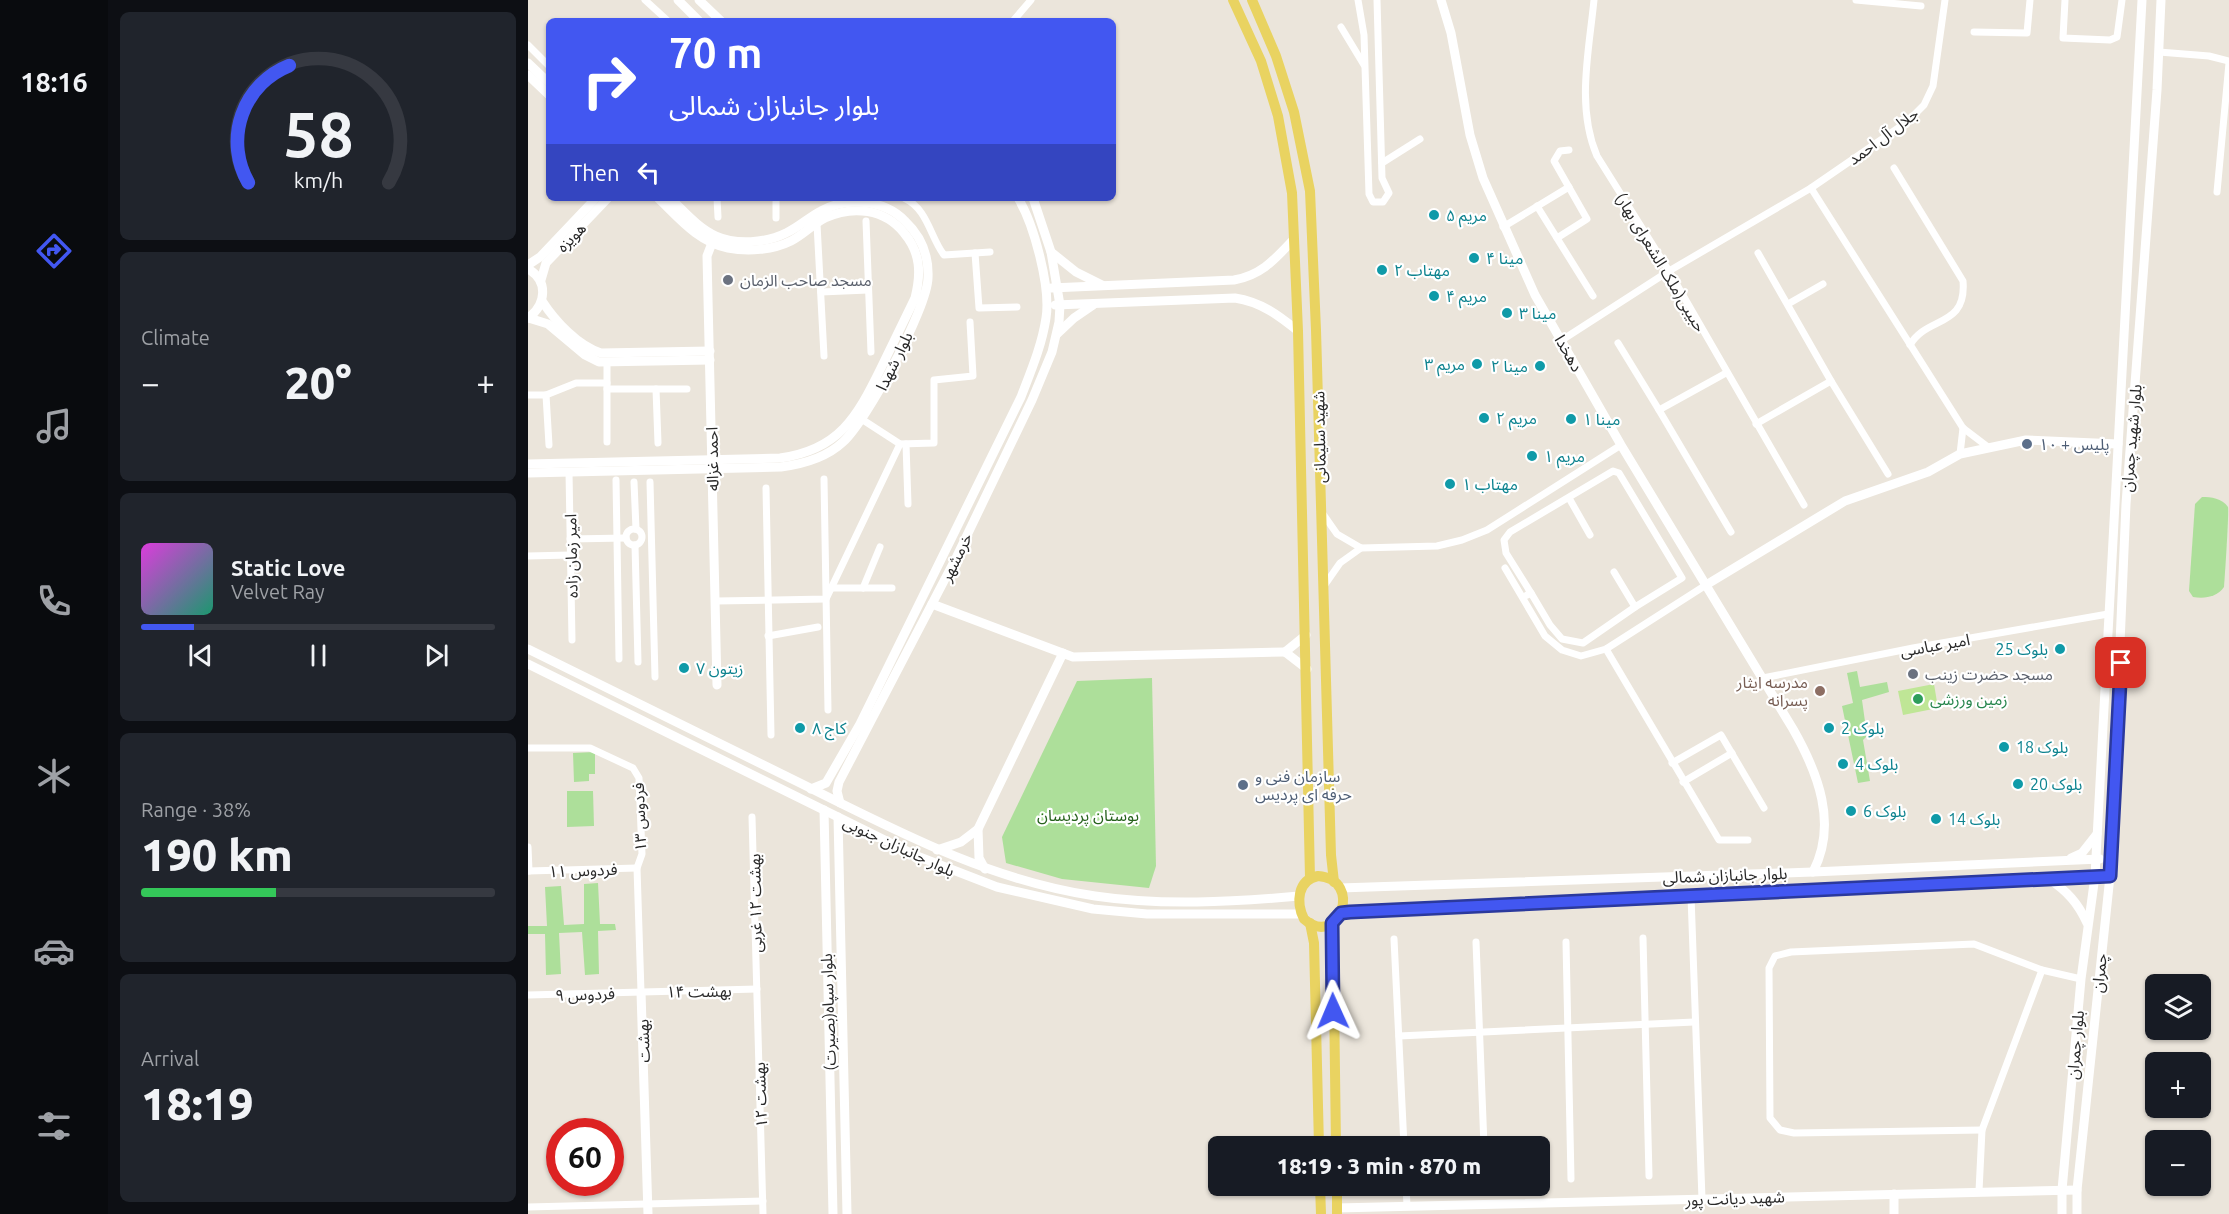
<!DOCTYPE html>
<meta charset="utf-8">
<style>
:root{--surface:#171b24;--page:#20242c;--text:#f1f3f6;--muted:#9ea1a6;--line:#363941;--accent:#4257f1}
body{margin:0;font-family:Ubuntu,"Noto Sans Arabic",sans-serif;background:var(--page);color:var(--text);height:100vh;display:flex;flex-direction:column;font-size:22px;white-space:nowrap}
*{box-sizing:border-box;margin:0}
p{font-size:20px;color:var(--muted)}
.icon{flex:none;width:33px;height:33px;fill:none;stroke:currentColor;stroke-width:2;stroke-linecap:round;stroke-linejoin:round}
.map{position:relative;flex:1;overflow:hidden}
.details{display:flex;flex-direction:column;gap:12px;padding:12px;background:#0d0f14;width:420px}
.details>*{flex:none}
.top-card{position:absolute;left:18px;top:18px;width:570px;height:183px;border-radius:9px;box-shadow:0 2px 4px #0004;background:#4257f1;color:#fff;overflow:hidden}
.tools{position:absolute;left:1617px;top:974px;display:grid;gap:12px}
.tools a{display:grid;place-items:center;width:66px;height:66px;border-radius:9px;background:var(--surface);box-shadow:0 2px 4px #0004;font-size:30px}
.speed{position:absolute;left:18px;top:1118px;display:flex;gap:12px;font-size:30px;font-weight:700;text-align:center}
.speed>*{display:grid;place-content:center;width:78px;height:78px;border-radius:50%;background:var(--surface);box-shadow:0 2px 4px #0004;line-height:1}
.speed .limit{border:9px solid #d22;background:#fff;color:#111}
.pin{position:absolute;display:grid;place-items:center;width:51px;height:51px;color:#fff;margin:-26px;border-radius:12px;box-shadow:0 3px 9px #0006}
.me{position:absolute;width:66px;margin:-33px;rotate:359deg;stroke-linejoin:round;filter:drop-shadow(0 0 4px #0008)}
.turn{display:flex;align-items:center;gap:21px;height:126px;padding:0 24px;font-size:27px}
.turn .icon{width:78px;height:78px;stroke-width:2.5}
.turn b{display:block;font-size:42px;line-height:51px}
.then{display:flex;align-items:center;height:57px;padding:0 24px;background:#0003;gap:12px;font-size:22px}
.big{font-size:45px;font-weight:800;line-height:1.1}
.details .tile{flex:1;display:flex;flex-direction:column;justify-content:center;gap:9px;min-width:0;padding:0 21px;border-radius:9px;background:var(--page)}
.details .dial{align-items:center;gap:0}
.dial svg{height:156px;overflow:visible;fill:none;stroke:var(--line);stroke-width:7;stroke-linecap:round;text-anchor:middle}
.dial text{fill:var(--text);stroke:none}
.song{display:flex;align-items:center;gap:18px}
.cover{width:72px;height:72px;border-radius:9px;background:linear-gradient(135deg,hsl(300 70% 55%),hsl(160 70% 35%))}
.played{height:6px;border-radius:3px;background:linear-gradient(90deg,var(--accent) 15%,var(--line) 15%)}
.keys{display:flex;justify-content:space-around;direction:ltr}
.heat{display:flex;justify-content:space-between;align-items:center;font-size:33px;direction:ltr}
.charge{height:9px;border-radius:4px;background:linear-gradient(90deg,#34c759 38%,var(--line) 0)}
.trip{position:absolute;left:680px;top:1136px;width:342px;height:60px;border-radius:9px;background:var(--surface);box-shadow:0 2px 4px #0004;font-weight:800;line-height:60px;text-align:center}
main{display:flex;flex:1;min-height:0}
.menu{display:flex;flex-direction:column;width:108px;justify-content:space-around;align-items:center;background:#090b0e;color:var(--muted)}
.menu .icon{width:42px;height:42px}
.menu .active{color:var(--accent)}
.menu b{font-size:27px;color:var(--text)}
.map>svg:first-child{display:block}
.green{fill:#addf9a}
.pitch{fill:#bfe696}
.lines{fill:none;stroke-linecap:round;stroke-linejoin:round}
.street{stroke:#fff;stroke-width:7}
.secondary{stroke:#fff;stroke-width:9}
.primary{stroke:#e9d361;stroke-width:10}
.route-casing{stroke:#2b399d;stroke-width:15}
.route{stroke:#4257f1;stroke-width:10}
.culture-dot{fill:#0f9aa8;stroke:#fff;stroke-width:2}
.worship-dot{fill:#6b7280;stroke:#fff;stroke-width:2}
.service-dot{fill:#5c6f8a;stroke:#fff;stroke-width:2}
.education-dot{fill:#8d6e63;stroke:#fff;stroke-width:2}
.leisure-dot{fill:#2e9e5b;stroke:#fff;stroke-width:2}
.labels{text-anchor:middle;dominant-baseline:central;stroke-width:4.5;stroke-linejoin:round;paint-order:stroke}
.street-label{font-size:16px;fill:#292929;stroke:#fff}
.culture-label{font-size:16px;fill:#0d838f;stroke:#fff;text-anchor:start}
.worship-label{font-size:16px;fill:#5b616d;stroke:#fff;text-anchor:start}
.service-label{font-size:16px;fill:#4e5e75;stroke:#fff;text-anchor:start}
.education-label{font-size:16px;fill:#785e54;stroke:#fff;text-anchor:end}
.leisure-label{font-size:16px;fill:#27864d;stroke:#fff;text-anchor:start}
.park-label{font-size:16px;fill:#27621d;stroke:#fff}
</style>
<main>
<nav class="menu">
<b>18:16</b>
<svg class="icon active" aria-label="directions" viewBox="0 0 24 24"><path d="M12 3l9 9-9 9-9-9zM9 14v-3h6M13 9l2 2-2 2"/></svg>
<svg class="icon" aria-label="music" viewBox="0 0 24 24"><path d="M9 18V5l10-2v13"/><circle cx="6" cy="18" r="3"/><circle cx="16" cy="16" r="3"/></svg>
<svg class="icon" aria-label="phone" viewBox="0 0 24 24"><path d="M5 4h4l2 5-3 2q2 4 5 5l2-3 5 2v4C11 20 4 13 5 4z"/></svg>
<svg class="icon" aria-label="climate" viewBox="0 0 24 24"><path d="M12 3v18M4 7l16 10M4 17L20 7"/></svg>
<svg class="icon" aria-label="car" viewBox="0 0 24 24"><path d="M5 17H2v-5l4-1 3-4h7l3 4 3 1v5h-3M9 17h6M6 11h13"/><circle cx="7" cy="17" r="2"/><circle cx="17" cy="17" r="2"/></svg>
<svg class="icon" aria-label="filters" viewBox="0 0 24 24"><path d="M4 7h16M4 17h16"/><circle cx="9" cy="7" r="2"/><circle cx="15" cy="17" r="2"/></svg>
</nav>
<section class="details">
<div class="tile dial"><svg viewBox="0 0 100 80">
<path d="M14 69A42 42 0 1 1 86 69"/>
<path d="M14 69A42 42 0 0 1 35 9" stroke="#4257f1"/>
<text x="50" y="56" font-size="32" font-weight="700">58</text>
<text x="50" y="72" font-size="11">km/h</text>
</svg></div>
<div class="tile"><p>Climate</p>
<div class="heat"><a>−</a><b class="big">20°</b><a>+</a></div>
</div>
<div class="tile">
<div class="song"><i class="cover"></i><div><b>Static Love</b><p>Velvet Ray</p></div></div>
<div class="played"></div>
<div class="keys"><svg class="icon" aria-label="previous" viewBox="0 0 24 24"><path d="M18 5L8 12l10 7zM5 5v14"/></svg><svg class="icon" aria-label="pause" viewBox="0 0 24 24"><path d="M8 5v14M16 5v14"/></svg><svg class="icon" aria-label="next" viewBox="0 0 24 24"><path d="M6 5l10 7-10 7zM19 5v14"/></svg></div>
</div>
<div class="tile"><p>Range · 38%</p><b class="big">190 km</b><div class="charge"></div></div>
<div class="tile"><p>Arrival</p><b class="big">18:19</b></div>
</section>
<div class="map">
<svg width="1701" height="1214" viewBox="0 0 1701 1214">
<rect width="100%" height="100%" fill="#ebe5db"/>
<g class="green">
<path d="M1674 497C1683 497 1694 498 1700 507 1701 515 1697 573 1696 587 1689 597 1677 599 1665 597L1661 591 1667 504Z"/>
<path d="M1329 671 1332 687 1359 682 1361 692 1334 700 1339 736 1335 740 1342 781 1330 783 1314 706 1325 703 1319 673Z"/>
<path d="M624 678 628 866 621 888 534 879 478 863 474 837 549 681Z"/>
<path d="M67 752V774H61V781L46 782 45 753Z"/>
<path d="M39 791H65L66 826 39 827Z"/>
<path d="M70 883 72 924H87L88 930 70 931 71 974 57 975 54 932 31 933 33 974 18 975 17 934H0V926H19L17 887 33 886 36 925 56 924V884Z"/>
</g>
<path class="pitch" d="M1406 684 1410 708 1375 715 1370 691Z"/>
<g class="lines">
<g class="street">
<path d="M117 0 140 21"/>
<path d="M830 0 836 35 841 194 845 202H855L861 193 854 178 849 0"/>
<path d="M1066 0C1061 51 1048 107 1069 156L1141 271 1276 505"/>
<path d="M1328 0 1393 6"/>
<path d="M1537 0 1535 38 1582 40 1589 37 1594 0"/>
<path d="M485 21 503 0"/>
<path d="M813 27 836 65"/>
<path d="M1446 32 1499 33 1502 0"/>
<path d="M0 45 21 66"/>
<path d="M1631 52 1681 56 1701 61"/>
<path d="M854 163 892 139"/>
<path d="M1366 168 1435 281C1439 328 1398 316 1382 345"/>
<path d="M1283 188 1435 428 1460 447"/>
<path d="M1689 192 1701 63"/>
<path d="M189 198 190 217"/>
<path d="M248 198V218"/>
<path d="M376 198C400 209 402 237 416 255L462 252"/>
<path d="M1009 206 1065 296"/>
<path d="M338 221 343 352"/>
<path d="M289 224 296 356"/>
<path d="M975 227 1041 187"/>
<path d="M1029 238 1059 219 1026 161 1032 151 1041 150"/>
<path d="M447 253 451 308 489 307"/>
<path d="M293 292 340 290"/>
<path d="M1260 304 1295 284"/>
<path d="M1034 340 1141 271 1283 188 1379 122 1396 105 1405 86 1417 0"/>
<path d="M1090 343 1131 410 1198 373"/>
<path d="M1303 381 1360 474"/>
<path d="M79 389H159"/>
<path d="M128 389 130 443"/>
<path d="M0 395H18L48 383H79"/>
<path d="M18 395 21 445"/>
<path d="M1131 410 1203 532"/>
<path d="M335 420 372 444 406 443V380L445 376 442 322"/>
<path d="M1228 424 1303 381 1230 253"/>
<path d="M79 442V362"/>
<path d="M378 444 380 504"/>
<path d="M1432 454 1435 428"/>
<path d="M41 472 44 640"/>
<path d="M296 479 300 710"/>
<path d="M88 480 91 659"/>
<path d="M106 482 108 529"/>
<path d="M122 482 127 677"/>
<path d="M238 488 243 735"/>
<path d="M1041 498 1062 535"/>
<path d="M795 514 809 534 833 548 909 546 934 540 959 530 1093 445"/>
<circle cx="106" cy="537" r="8"/>
<path d="M42 539 98 538"/>
<path d="M107 545 110 662"/>
<path d="M0 556 42 555"/>
<path d="M977 568 1017 636 1034 650 1053 656 1078 649 1178 585"/>
<path d="M796 586 812 563 833 548"/>
<path d="M304 588H364"/>
<path d="M335 588 352 547"/>
<path d="M1003 593 978 553 976 540 982 532 1085 471 1091 473 1154 578 1107 607 1086 572"/>
<path d="M999 595 1003 593 1022 625 1034 639 1055 643 1107 607"/>
<path d="M188 601 298 599 372 444"/>
<path d="M240 636 290 627"/>
<path d="M1078 649 1191 840H1220"/>
<path d="M1235 678 1385 648 1580 614"/>
<path d="M0 748H62L105 768 111 778 114 854 109 868 113 992"/>
<path d="M1144 763 1193 735 1236 808"/>
<path d="M1155 782 1204 753"/>
<path d="M224 817 235 1214"/>
<path d="M0 847 1 871"/>
<path d="M0 871 109 868"/>
<path d="M1163 896 1174 1199"/>
<path d="M1115 938 1121 1176"/>
<path d="M866 939 876 1146"/>
<path d="M948 942 956 1146"/>
<path d="M1038 942 1043 1179"/>
<path d="M0 995 229 989"/>
<path d="M871 1036 1166 1022"/>
<path d="M1454 1130 1266 1133 1252 1130 1242 1118 1241 968 1247 956 1263 952 1446 944 1514 970 1553 979"/>
<path d="M878 1185 879 1206"/>
<path d="M1451 1191 1454 1130 1514 970"/>
<path d="M0 1207 235 1201"/>
</g>
<g class="secondary">
<path d="M150 0 171 21"/>
<path d="M171 0 193 21"/>
<path d="M913 0 923 33 942 135 955 178 1007 295 1093 445 1265 729C1290 773 1310 824 1285 872"/>
<path d="M0 63 21 83"/>
<path d="M0 75 21 95"/>
<path d="M186 238 179 256 189 685"/>
<path d="M523 252 548 272 574 285"/>
<path d="M0 265 12 257 68 198"/>
<path d="M0 269C21 281 18 305 0 318"/>
<path d="M13 280 18 263 80 198"/>
<path d="M523 288 706 280C734 275 747 259 766 239"/>
<path d="M14 301C27 321 50 346 73 353L182 351"/>
<path d="M527 305 707 298C733 302 750 315 770 331"/>
<path d="M1 318 20 324 57 355 71 362 182 360"/>
<path d="M529 334 546 318 565 305"/>
<path d="M0 464 252 458C311 450 329 417 353 368 364 345 376 321 387 298 393 274 393 253 376 233 357 209 325 205 297 218 285 224 275 235 263 241 245 250 220 252 200 248 170 242 151 218 130 198"/>
<path d="M0 473 253 467C276 464 298 458 315 442 339 420 399 309 400 278 401 256 393 236 377 221 356 199 319 197 293 211 281 217 271 227 258 233 238 243 208 245 188 236 170 228 156 211 142 198"/>
<path d="M1178 585 1317 501 1400 472 1432 454 1498 440 1590 444"/>
<path d="M404 604 545 657 757 652"/>
<path d="M778 635 757 652 779 669"/>
<path d="M0 649C89 693 179 737 268 781 365 829 459 880 567 896 634 906 704 902 771 896"/>
<path d="M0 664 389 856 469 887 565 909 619 914H773"/>
<path d="M283 789 298 783 332 724 493 397C503 371 514 345 518 318 523 288 506 224 490 198"/>
<path d="M312 803 309 791 311 782 429 556 504 400 524 352 531 322 532 305 523 252 505 198"/>
<path d="M296 810 305 1214"/>
<path d="M310 817 319 1214"/>
<path d="M450 829 451 858 457 869"/>
<path d="M409 850 433 842 450 829 535 653"/>
<path d="M1543 858 1554 853 1569 834"/>
<path d="M1521 879C1539 891 1550 903 1559 923"/>
<path d="M812 888 1285 872 1572 859"/>
<path d="M813 913 1582 876"/>
<path d="M113 992 120 1214"/>
<path d="M809 1208 1549 1190"/>
<path d="M1366 1214V1194"/>
<path d="M1534 1214V1190L1553 979 1567 876 1614 0"/>
<path d="M1549 1214V1190L1582 876 1598 504 1629 90 1633 0"/>
</g>
<g class="primary">
<path d="M705 0 733 61 750 116 764 193 770 331 782 878"/>
<path d="M724 0 748 56 766 112 782 191 788 330 803 855 806 882"/>
<path d="M790 876C836 879 811 950 776 919 768 903 769 880 790 876Z"/>
<path d="M782 923 786 943 791 1146"/>
<path d="M805 923 808 1146"/>
<path d="M792 1185 793 1214"/>
<path d="M809 1185V1214"/>
</g>
</g>
<g class="lines">
<defs>
<path id="route" d="M805 1011 804 923 813 913 822 912 1582 876 1593 663"/>
</defs>
<use href="#route" class="route-casing"/>
<use href="#route" class="route"/>
</g>
<g class="culture-dot">
<circle cx="906" cy="215" r="6"/>
<circle cx="946" cy="258" r="6"/>
<circle cx="854" cy="270" r="6"/>
<circle cx="906" cy="296" r="6"/>
<circle cx="979" cy="313" r="6"/>
<circle cx="949" cy="364" r="6"/>
<circle cx="1012" cy="366" r="6"/>
<circle cx="956" cy="418" r="6"/>
<circle cx="1043" cy="419" r="6"/>
<circle cx="1004" cy="456" r="6"/>
<circle cx="922" cy="484" r="6"/>
<circle cx="1532" cy="649" r="6"/>
<circle cx="156" cy="668" r="6"/>
<circle cx="272" cy="728" r="6"/>
<circle cx="1301" cy="728" r="6"/>
<circle cx="1476" cy="747" r="6"/>
<circle cx="1315" cy="764" r="6"/>
<circle cx="1490" cy="784" r="6"/>
<circle cx="1323" cy="811" r="6"/>
<circle cx="1408" cy="819" r="6"/>
</g>
<g class="worship-dot">
<circle cx="200" cy="280" r="6"/>
<circle cx="1385" cy="674" r="6"/>
</g>
<g class="service-dot">
<circle cx="1499" cy="444" r="6"/>
<circle cx="715" cy="785" r="6"/>
</g>
<circle class="education-dot" cx="1292" cy="691" r="6"/>
<circle class="leisure-dot" cx="1390" cy="699" r="6"/>
<g class="labels">
<g class="street-label">
<text transform="translate(1355 136) rotate(-37)">جلال آل احمد</text>
<text transform="translate(43 237) rotate(-46)">هویزه</text>
<text transform="translate(1133 262) rotate(59)">حبیبی(ملک الشعرای بهار)</text>
<text transform="translate(1041 353) rotate(60)">دهخدا</text>
<text transform="translate(366 361) rotate(-64)">بلوار شهدا</text>
<text transform="translate(791 437) rotate(-91)">شهید سلیمانی</text>
<text transform="translate(1603 438) rotate(-85)">بلوار شهید چمران</text>
<text transform="translate(184 459) rotate(-91)">احمد غزاله</text>
<text transform="translate(43 556) rotate(-91)">امیر زمان زاده</text>
<text transform="translate(428 557) rotate(-64)">خرمشهر</text>
<text transform="translate(1407 645) rotate(-10)">امیر عباسی</text>
<text transform="translate(111 817) rotate(-92)">فردوس ۱۳</text>
<text transform="translate(371 846) rotate(25)">بلوار جانبازان جنوبی</text>
<text transform="translate(55 870) rotate(-2)">فردوس ۱۱</text>
<text transform="translate(1197 875) rotate(-2)">بلوار جانبازان شمالی</text>
<text transform="translate(227 903) rotate(-91)">بهشت ۱۲ غربی</text>
<text transform="translate(1571 973) rotate(-84)">چمران</text>
<text transform="translate(171 991) rotate(-1)">بهشت ۱۴</text>
<text transform="translate(57 994) rotate(-2)">فردوس ۹</text>
<text transform="translate(300 1012) rotate(-92)">بلوار سپاه(بصیرت)</text>
<text transform="translate(115 1041) rotate(-92)">بهشت</text>
<text transform="translate(1547 1045) rotate(-85)">بلوار چمران</text>
<text transform="translate(232 1095) rotate(-92)">بهشت ۱۲</text>
<text transform="translate(1207 1198) rotate(-2)">شهید دیانت پور</text>
</g>
<g class="culture-label">
<text x="918" y="215">مریم ۵</text>
<text x="958" y="258">مینا ۴</text>
<text x="866" y="270">مهتاب ۲</text>
<text x="918" y="296">مریم ۴</text>
<text x="991" y="313">مینا ۳</text>
<text x="937" y="364" text-anchor="end">مریم ۳</text>
<text x="1000" y="366" text-anchor="end">مینا ۲</text>
<text x="968" y="418">مریم ۲</text>
<text x="1055" y="419">مینا ۱</text>
<text x="1016" y="456">مریم ۱</text>
<text x="934" y="484">مهتاب ۱</text>
<text x="1520" y="649" text-anchor="end">بلوک 25</text>
<text x="168" y="668">زیتون ۷</text>
<text x="284" y="728">کاج ۸</text>
<text x="1313" y="728">بلوک 2</text>
<text x="1488" y="747">بلوک 18</text>
<text x="1327" y="764">بلوک 4</text>
<text x="1502" y="784">بلوک 20</text>
<text x="1335" y="811">بلوک 6</text>
<text x="1420" y="819">بلوک 14</text>
</g>
<g class="worship-label">
<text x="212" y="280">مسجد صاحب الزمان</text>
<text x="1397" y="674">مسجد حضرت زینب</text>
</g>
<g class="service-label">
<text x="1511" y="444">پلیس + ۱۰</text>
<text x="727" y="776">سازمان فنی و<tspan x="727" dy="18">حرفه ای پردیس</tspan></text>
</g>
<g class="education-label">
<text x="1280" y="682">مدرسه ایثار<tspan x="1280" dy="18">پسرانه</tspan></text>
</g>
<g class="leisure-label">
<text x="1402" y="699">زمین ورزشی</text>
</g>
<g class="park-label">
<text x="560" y="815">بوستان پردیسان</text>
</g>
</g>
</svg>
<div class="tools">
<a><svg class="icon" aria-label="layers" viewBox="0 0 24 24"><path d="M12 4l9 5-9 5-9-5zM3 14l9 5 9-5"/></svg></a>
<a>+</a>
<a>−</a>
</div>
<div class="speed"><div class="limit">60</div></div>
<div class="pin" style="left:1593px;top:663px;background:#d93025"><svg class="icon" aria-label="arrive" viewBox="0 0 24 24"><path d="M6 21V4h12l-3 4 3 4H6"/></svg></div>
<svg class="me" style="left:805px;top:1011px" viewBox="-20 -20 40 40"><path d="M0-17L14 15 0 8-14 15z" fill="#4257f1" stroke="#fff" stroke-width="4"/></svg>
<div class="trip">18:19 · 3 min · 870 m</div>
<div class="top-card">
<div class="turn"><svg class="icon" aria-label="right" viewBox="0 0 24 24"><path d="M7 20v-9h11M14 6l5 5-5 5"/></svg><div><b>70 m</b>بلوار جانبازان شمالی</div></div>
<div class="then">Then<svg class="icon" aria-label="left" viewBox="0 0 24 24"><path d="M17 20v-9H6M10 6l-5 5 5 5"/></svg></div>
</div>
</div>
</main>
